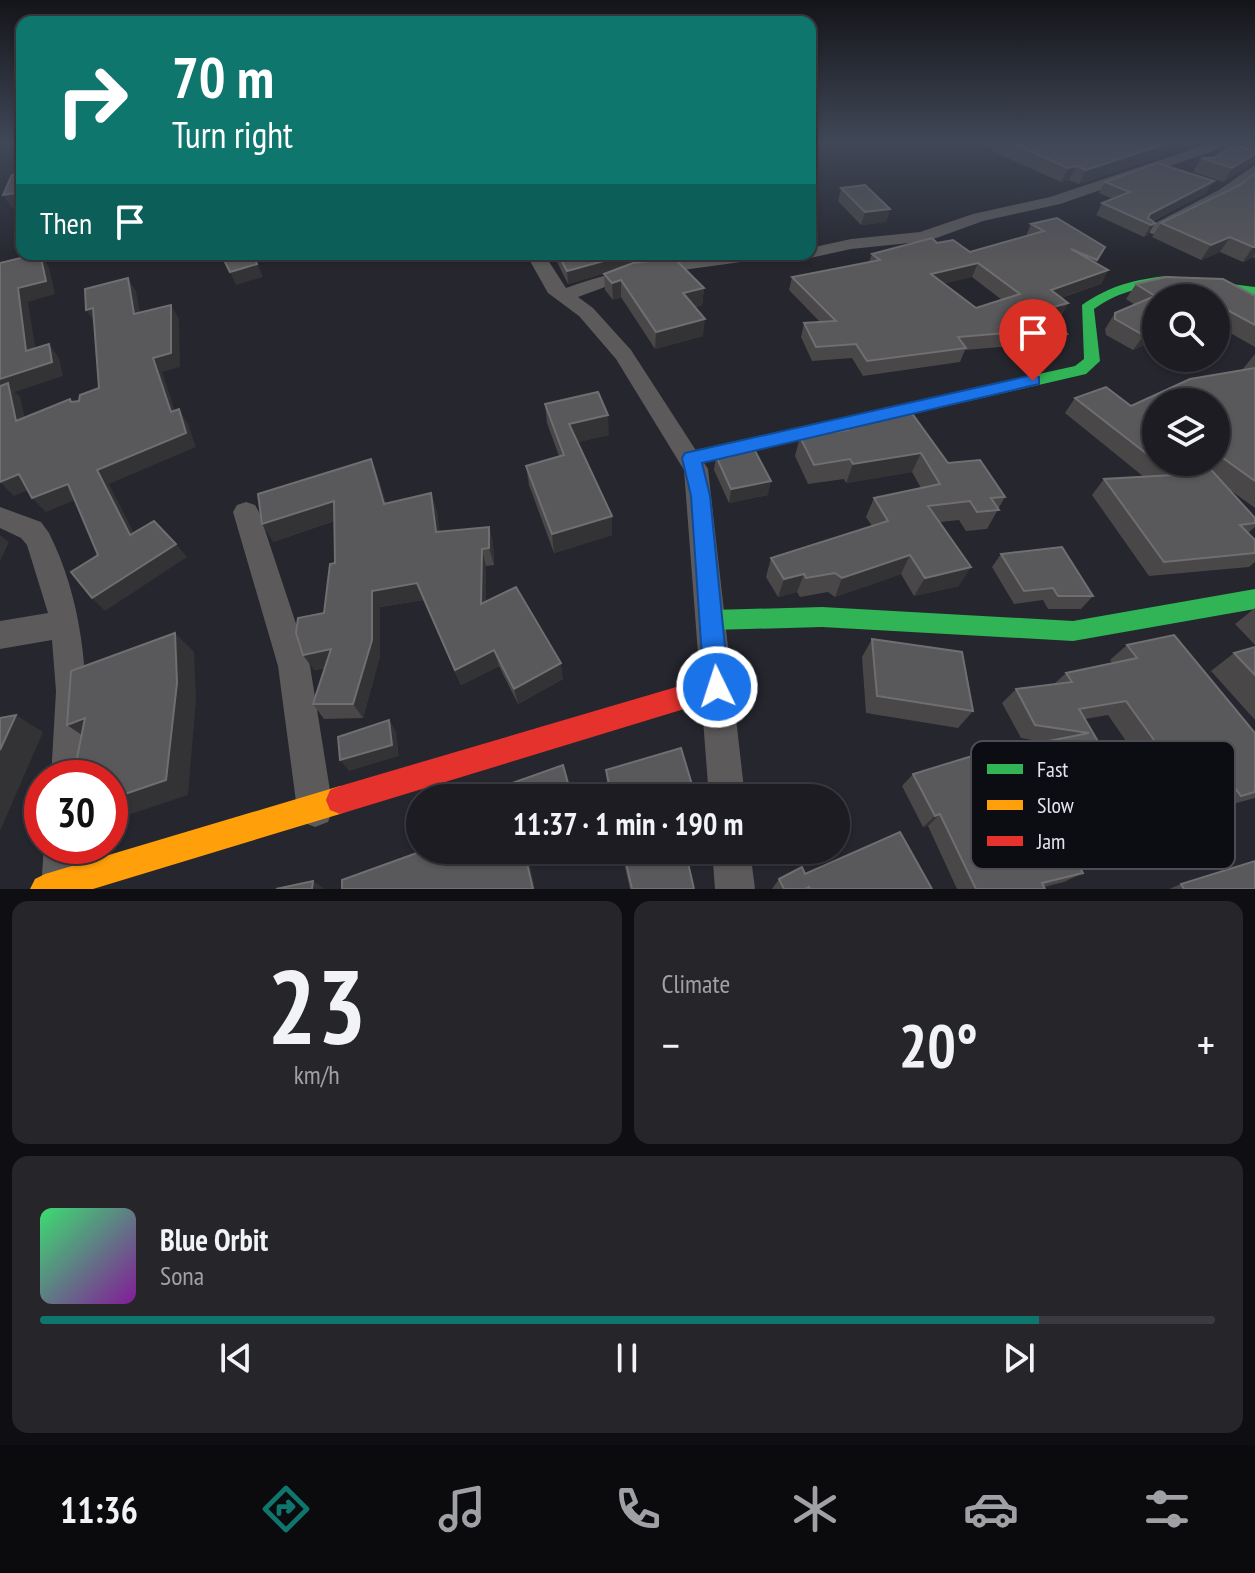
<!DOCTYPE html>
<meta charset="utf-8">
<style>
:root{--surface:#1c1c22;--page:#25252a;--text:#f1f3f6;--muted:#a0a1a5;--line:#3a3a40;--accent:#0f766e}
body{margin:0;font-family:"PT Sans Narrow",sans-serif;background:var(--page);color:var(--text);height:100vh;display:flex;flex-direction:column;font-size:30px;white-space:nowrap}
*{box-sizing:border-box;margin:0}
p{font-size:26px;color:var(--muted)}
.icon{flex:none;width:44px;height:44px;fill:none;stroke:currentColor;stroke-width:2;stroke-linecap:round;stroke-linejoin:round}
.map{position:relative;height:889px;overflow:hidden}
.details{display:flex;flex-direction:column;gap:12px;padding:12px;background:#0f0f13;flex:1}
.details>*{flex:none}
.top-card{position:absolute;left:16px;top:16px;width:800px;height:244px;border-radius:16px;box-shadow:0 2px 6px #0004,0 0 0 2px var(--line);background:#0f766e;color:#fff;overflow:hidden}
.controls{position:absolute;left:1142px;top:284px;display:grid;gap:16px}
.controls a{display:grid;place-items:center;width:88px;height:88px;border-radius:50%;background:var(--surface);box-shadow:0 2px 6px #0004,0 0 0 2px var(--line);font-size:40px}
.speed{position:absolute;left:24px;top:760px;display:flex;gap:16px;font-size:40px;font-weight:700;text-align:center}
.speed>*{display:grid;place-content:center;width:104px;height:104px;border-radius:50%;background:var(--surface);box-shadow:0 2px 6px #0004,0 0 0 2px var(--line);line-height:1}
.speed .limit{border:12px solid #d22;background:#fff;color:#111}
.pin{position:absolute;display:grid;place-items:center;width:68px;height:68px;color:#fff;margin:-82px -34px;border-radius:50% 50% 50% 0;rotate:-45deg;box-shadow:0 0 8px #0007}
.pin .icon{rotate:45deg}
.me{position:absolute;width:88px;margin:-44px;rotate:356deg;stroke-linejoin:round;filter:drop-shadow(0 0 6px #0008)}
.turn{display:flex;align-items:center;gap:28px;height:168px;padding:0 24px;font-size:36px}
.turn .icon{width:104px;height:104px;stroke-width:2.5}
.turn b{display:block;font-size:56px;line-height:68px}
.then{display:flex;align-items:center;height:76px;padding:0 24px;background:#0003;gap:16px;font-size:30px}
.big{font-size:60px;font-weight:600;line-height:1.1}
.details .card{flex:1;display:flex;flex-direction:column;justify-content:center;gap:12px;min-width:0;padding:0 28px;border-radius:16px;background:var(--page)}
.details .dial{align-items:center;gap:0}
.dial b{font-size:104px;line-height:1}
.song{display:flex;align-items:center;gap:24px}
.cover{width:96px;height:96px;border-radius:12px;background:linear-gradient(135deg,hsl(140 70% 55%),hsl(290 70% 35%))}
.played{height:8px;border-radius:4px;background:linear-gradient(90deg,var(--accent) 85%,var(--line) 85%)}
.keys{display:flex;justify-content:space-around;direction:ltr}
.heat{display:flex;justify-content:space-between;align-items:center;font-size:44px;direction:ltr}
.details .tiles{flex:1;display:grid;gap:12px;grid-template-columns:1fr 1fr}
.card:last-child{grid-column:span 2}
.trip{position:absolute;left:406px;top:784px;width:444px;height:80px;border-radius:40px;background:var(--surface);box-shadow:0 2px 6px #0004,0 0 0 2px var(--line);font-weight:600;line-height:80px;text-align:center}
.dock{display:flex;height:128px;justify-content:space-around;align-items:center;background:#0b0b0e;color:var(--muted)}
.dock .icon{width:56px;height:56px}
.dock .selected{color:var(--accent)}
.dock b{font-size:36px;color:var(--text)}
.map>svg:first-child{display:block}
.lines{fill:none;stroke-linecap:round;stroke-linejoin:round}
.street{fill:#5c5a5b;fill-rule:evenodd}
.fast{fill:#30b455;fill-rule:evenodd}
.slow{fill:#ff9f0a;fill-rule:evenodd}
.jam{fill:#e5322d;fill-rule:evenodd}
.wall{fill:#494748;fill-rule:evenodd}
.shaded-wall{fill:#333336}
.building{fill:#59585a;stroke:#6f6e71;stroke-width:2;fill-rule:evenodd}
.route{fill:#1a73e8;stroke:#114b97;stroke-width:2}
.key{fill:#0c0c13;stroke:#4c4d55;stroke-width:2}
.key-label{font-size:22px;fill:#e3e4ef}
</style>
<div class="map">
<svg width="1255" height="889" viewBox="0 0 1255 889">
<rect width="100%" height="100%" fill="#25262e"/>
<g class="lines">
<g class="street">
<path d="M1214 142H1239L1060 204 983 221 928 241 851 249 810 258 802 254H810V248L851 239 920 232 973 214 1050 197Z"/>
<path d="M1255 165V176L1229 196 1158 233 1152 234 1144 229 1219 190Z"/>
<path d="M526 254H544L566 288C638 263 696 254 772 254L763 259 632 277 578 297 593 308 631 350 708 469 745 798H709L684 470 616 359 579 316 548 293Z"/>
<path d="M246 502 255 505 259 512 310 666 333 809 328 822 315 827 302 822 297 809 278 666 233 512 237 505Z"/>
<path d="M0 507 41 522 49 533C88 611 88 693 87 778H51L56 691 52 640 0 649V621L48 613 27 545 21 538 0 528Z"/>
<path d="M44 846H82L77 889H41Z"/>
<path d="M712 850H750L755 889H715Z"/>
</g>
<g class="fast">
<path d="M1168 276 1255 287V295C1200 285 1143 274 1094 309L1100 361 1086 374 691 465 682 458 691 451 1075 366 1084 359 1082 305C1109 286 1135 279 1168 276Z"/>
<path d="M1255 589V609L1073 641 822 627 712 630 704 627 701 620 704 613 712 610 822 607 1073 621Z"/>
</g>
<path class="slow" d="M340 786 350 790 354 800 350 810 340 814 93 889H30L35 879 45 874Z"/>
<path class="jam" d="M717 675 726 679 729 687 726 695 717 699 340 814 330 810 326 800 330 790 340 786Z"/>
</g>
<g class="wall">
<path d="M978 142H1171L1164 156 1079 184 1069 180 1061 182 1001 155Z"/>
<path d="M1255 146V163L1253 162 1224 182 1193 172 1201 158H1213L1249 149Z"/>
<path d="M1255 173V258L1253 257 1243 262 1220 252 1201 260 1152 237 1161 223 1240 185Z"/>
<path d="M1105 182 1206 193 1153 221 1148 235 1144 237 1096 215 1102 203 1113 199 1099 193Z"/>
<path d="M841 188 890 209 886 222 861 225 838 201Z"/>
<path d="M1031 224 1105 247 1096 263 1108 270 1101 284 1061 298 1068 303 1061 316 1047 320 1059 348 1029 358 1012 346 965 350 960 362 863 376 852 358 812 361 801 337 804 323 820 322 789 290 792 277 869 262 872 254 937 243 970 252 1026 236ZM972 277 1002 300 976 308 944 283Z"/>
<path d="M553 254H635V263L704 288 702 305 695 307 703 336 655 349 621 297 613 300 605 290 604 274 606 273 568 284Z"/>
<path d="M1136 284 1255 296V347L1216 325V298H1156L1155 340 1133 350 1106 335 1105 329 1115 313 1135 305 1126 299Z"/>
<path d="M1255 354V508L1226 487 1255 518V527L1248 533 1255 540V562L1249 567 1149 576 1092 495 1104 479 1144 477 1065 413 1075 398 1131 406 1242 370ZM1156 402H1216V462H1156Z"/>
<path d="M545 404 609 435 577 442 612 535 554 553 529 485 526 466 559 456 547 423Z"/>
<path d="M842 420 948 463 1005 497 987 529 966 531 959 520 940 522 959 586 914 596 901 574 835 597 828 592 800 597 797 592 778 597 766 577 771 558 872 526 866 517 874 498 921 488 912 472 846 483 844 479 808 484 795 456 800 437 839 431Z"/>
<path d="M716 456 768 495 729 503 714 470Z"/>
<path d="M371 459 386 503 437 511 439 532 489 527 493 544 494 565 486 566V601L563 679 518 704 499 666 461 685 423 600 380 607V656L363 718 324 719 313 704 325 668 314 670 335 563 334 521 273 542Z"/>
<path d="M1001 554 1093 596 1081 609H1048L1043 600 1014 604 992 567Z"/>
<path d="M1255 608V645L1235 624Z"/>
<path d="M872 639 973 711 958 728 866 713 862 657Z"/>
<path d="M1127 645 1255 733V798L1218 808 1182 759 1144 767 1108 715 1085 719 1160 847 1138 858 1080 867 1083 873 1064 882 1044 887 1045 889H957L928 826 923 827 902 786 913 774 1044 742 1021 738 1002 703 1016 689 1054 684 1066 673 1112 663 1110 660Z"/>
<path d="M1255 647V720L1211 671 1234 653Z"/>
<path d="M606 770 696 798H610L607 784Z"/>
<path d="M621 850H685L694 889H630Z"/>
<path d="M805 874 932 889H772L779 879Z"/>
<path d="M1181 884 1255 889H1169Z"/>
</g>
<g class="shaded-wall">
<path d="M1171 142 1164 156 1079 184 1086 170Z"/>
<path d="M1255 154V160L1253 162 1224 182 1232 168Z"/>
<path d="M1076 166 1069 180 1061 182 1068 168Z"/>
<path d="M1214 181 1206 193 1148 223 1145 222 1150 214Z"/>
<path d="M22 192V206L12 208 3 195Z"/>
<path d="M890 209 886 222 861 225 865 212Z"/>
<path d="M1155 223 1148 235 1144 237 1151 225Z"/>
<path d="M1230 237 1220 252 1201 260 1211 245Z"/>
<path d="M1253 247H1255V254L1253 257 1243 262Z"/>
<path d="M40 254 49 267 55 294 28 302 38 365 26 351 18 288Z"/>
<path d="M253 254 263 277 236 285 230 272Z"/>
<path d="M629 254H635V265L568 284 567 271Z"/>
<path d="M978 263 972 277 926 288 931 274Z"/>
<path d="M1108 270 1101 284 1043 304 1051 290Z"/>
<path d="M128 278 136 291 143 328 134 314Z"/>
<path d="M621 280V297L613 300 612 283Z"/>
<path d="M704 288 702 305 682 310 683 293Z"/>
<path d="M1068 303 1061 316 1027 325 1035 312Z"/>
<path d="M171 305 179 319 180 367 162 372 180 426 171 412 153 358Z"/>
<path d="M93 308 96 324 86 310Z"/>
<path d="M705 319 703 336 655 349 656 332Z"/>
<path d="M1156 319V338L1155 340 1133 350Z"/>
<path d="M1067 334 1059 348 1029 358 1036 344Z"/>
<path d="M49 344 59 358 63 376 15 392 20 397 29 435 16 421 0 392V379Z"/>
<path d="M179 409 188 424 196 447 109 484 142 549 130 535 97 470Z"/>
<path d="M608 415 609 435 571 444 569 424Z"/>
<path d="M921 453 912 472 846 483 853 464Z"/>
<path d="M371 459 378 476 391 521 384 504Z"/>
<path d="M19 474 33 488 14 496 0 482Z"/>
<path d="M771 481 768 495 729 503 731 489Z"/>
<path d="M68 484 80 498 46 512 32 498Z"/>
<path d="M431 493 437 511 442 549 436 532Z"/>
<path d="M334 501 342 518 273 542 262 524Z"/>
<path d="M612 516V535L554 553 552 534Z"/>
<path d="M489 527 493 544 494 565 489 548Z"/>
<path d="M0 535 9 542 0 561Z"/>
<path d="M176 544 187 557 105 611 92 598Z"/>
<path d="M482 549 486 566V620L481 604Z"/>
<path d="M910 555 901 574 835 597 842 578Z"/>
<path d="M971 567 959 586 914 596 925 578Z"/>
<path d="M804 574 797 592 778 597 784 579Z"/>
<path d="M417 583 423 600 380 607V656L363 718 353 704 372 591Z"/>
<path d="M175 633 194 652 196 700 188 795 110 821V799Z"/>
<path d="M331 649 341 664 314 670 303 655Z"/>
<path d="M494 650 499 666 461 685 455 670Z"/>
<path d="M561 663 563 679 518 704 514 689Z"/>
<path d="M16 715 43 732 0 831V750Z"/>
<path d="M85 718 92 742 67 725Z"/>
<path d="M389 720 396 731 399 756 349 771 340 760Z"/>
<path d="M568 783 570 798H527Z"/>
<path d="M940 814 928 826 923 827 935 816Z"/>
<path d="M524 850H527L535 889H533Z"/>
<path d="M313 881 325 889H312Z"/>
</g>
<g class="building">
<path d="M1009 142H1171L1086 170 1076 166 1068 168Z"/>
<path d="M1234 145 1249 149 1255 146V154L1232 168 1201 158H1213Z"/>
<path d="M1157 163 1214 181 1150 214 1148 218 1155 223 1151 225 1102 203 1130 192 1105 182Z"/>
<path d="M22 173V192L3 195 12 175Z"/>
<path d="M1255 173V247H1253L1230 237 1211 245 1161 223 1240 185Z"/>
<path d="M865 185 890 209 865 212 841 188Z"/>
<path d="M1057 218 1105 247 1097 260 1071 249 1108 270 1051 290 1068 303 1035 312 1067 334 1036 344 1019 332 958 337 966 348 867 361 856 344 816 347 804 323 836 321 792 277 880 260 872 254 932 238 937 243 953 240 970 252 1044 231 1031 224ZM978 263 1020 294 976 308 931 274Z"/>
<path d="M37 254H40L46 281 18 288 26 351 49 344 52 362 0 379V263Z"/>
<path d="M221 254H253L257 264 230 272Z"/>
<path d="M558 254H629L567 271Z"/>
<path d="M674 258 704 288 683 293 705 319 656 332 621 280 612 283 604 274 633 263Z"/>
<path d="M1166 277 1223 279 1255 296V325L1216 304V298H1156V319H1155L1156 320V329L1143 335 1115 319V313L1155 296 1136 284Z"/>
<path d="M128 278 134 314 171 305V353L153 358 171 412 179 409 186 433 97 470 130 535 154 521 176 544 92 598 71 572 98 555 68 484 32 498 19 474 0 482V386L8 383 16 421 70 399 71 402 79 401 80 395 99 388 93 308 86 310 85 289Z"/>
<path d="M1255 368V481L1216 453V402H1156V461L1075 398 1106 387 1131 406 1190 379Z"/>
<path d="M598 392 608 415 569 424 612 516 552 534 526 466 564 455 545 404Z"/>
<path d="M906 405 948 463 980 460 1005 497 991 498 999 510 977 512 970 501 928 506 971 567 925 578 910 555 842 578 835 573 806 578 804 574 784 579 771 558 888 521 874 498 940 484 921 453 853 464 850 459 814 465 800 437 848 430 842 420Z"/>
<path d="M754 449 771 481 731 489 716 456Z"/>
<path d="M371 459 384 504 431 493 436 532 489 527V548L482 549 481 604 516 587 561 663 514 689 494 650 455 670 417 583 372 591V640L353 704H313L331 649 303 655 296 633 298 618 324 613 330 564 335 563 334 501 262 524 258 494Z"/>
<path d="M1157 462H1204L1255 518V523L1240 525 1255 540V553L1164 562 1104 479 1174 475Z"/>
<path d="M1062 547 1093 596H1058L1053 588 1024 591 1001 554Z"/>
<path d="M175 633 177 683 166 780 110 799V778H73L85 718 67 725 71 671Z"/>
<path d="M1174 635 1255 733V792L1241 796 1203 745 1164 754 1126 701 1079 709 1160 847 1076 861 1083 873 1042 883 1045 889H976L940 814 935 816 913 774 969 757 1089 733 1035 725 1016 689 1072 682 1066 673 1137 658 1127 645Z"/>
<path d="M872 639 962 652 973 711 877 696Z"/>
<path d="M1255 647V675L1234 653Z"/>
<path d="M16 715 0 750V718Z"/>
<path d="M389 720 392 745 340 760 338 737Z"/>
<path d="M681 748 696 798H612L606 770Z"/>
<path d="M563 765 568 783 527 798H470Z"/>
<path d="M900 832 932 889H809V887L805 889H784L779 879 802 867 805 874Z"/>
<path d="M425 850H524L533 889H342V880Z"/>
<path d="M623 850H685L694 889H632Z"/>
<path d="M1255 861V889H1184L1181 884Z"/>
<path d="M313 881 312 889H276Z"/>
</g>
<linearGradient id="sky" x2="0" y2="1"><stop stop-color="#141519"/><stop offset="0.53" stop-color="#404757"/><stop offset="1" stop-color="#404757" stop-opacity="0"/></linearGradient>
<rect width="1255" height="267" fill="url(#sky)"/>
<path class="route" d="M1033 375 1039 377V384L702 463 710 496 729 687 725 695 717 698 708 695 704 687 691 496 682 458 685 453Z"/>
<rect x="971" y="741" width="264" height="128" rx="12" class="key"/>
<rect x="987" y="764" width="36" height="10" fill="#30b455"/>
<rect x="987" y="800" width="36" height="10" fill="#ff9f0a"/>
<rect x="987" y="836" width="36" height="10" fill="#e5322d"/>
<g class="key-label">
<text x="1037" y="777">Fast</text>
<text x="1037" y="813">Slow</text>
<text x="1037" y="849">Jam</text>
</g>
</svg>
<div class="controls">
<a><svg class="icon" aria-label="search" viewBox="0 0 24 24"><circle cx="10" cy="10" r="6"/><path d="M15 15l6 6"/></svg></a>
<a><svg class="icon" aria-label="layers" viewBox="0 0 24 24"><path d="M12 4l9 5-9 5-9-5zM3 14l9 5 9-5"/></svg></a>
</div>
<div class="speed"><div class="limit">30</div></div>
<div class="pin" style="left:1033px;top:381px;background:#d93025"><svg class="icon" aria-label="arrive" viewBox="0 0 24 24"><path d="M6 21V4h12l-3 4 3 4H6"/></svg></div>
<svg class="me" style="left:717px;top:687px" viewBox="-20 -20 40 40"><circle r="17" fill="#1a73e8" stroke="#fff" stroke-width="3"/><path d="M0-11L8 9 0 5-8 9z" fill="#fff"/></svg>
<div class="trip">11:37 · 1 min · 190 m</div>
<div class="top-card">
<div class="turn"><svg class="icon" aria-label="right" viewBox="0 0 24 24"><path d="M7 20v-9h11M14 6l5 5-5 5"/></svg><div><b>70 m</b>Turn right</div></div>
<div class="then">Then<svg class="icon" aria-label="arrive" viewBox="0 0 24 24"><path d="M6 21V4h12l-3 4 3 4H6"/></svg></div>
</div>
</div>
<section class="details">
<div class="tiles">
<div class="card dial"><b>23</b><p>km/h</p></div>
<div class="card"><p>Climate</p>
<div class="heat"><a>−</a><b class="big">20°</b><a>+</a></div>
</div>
<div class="card">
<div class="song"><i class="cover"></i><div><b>Blue Orbit</b><p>Sona</p></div></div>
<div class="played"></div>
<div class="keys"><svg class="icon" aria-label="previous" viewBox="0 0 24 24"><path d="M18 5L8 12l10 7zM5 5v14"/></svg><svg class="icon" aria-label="pause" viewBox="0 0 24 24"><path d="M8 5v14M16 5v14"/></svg><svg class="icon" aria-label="next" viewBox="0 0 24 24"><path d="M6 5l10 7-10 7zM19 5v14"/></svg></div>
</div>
</div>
</section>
<nav class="dock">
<b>11:36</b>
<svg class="icon selected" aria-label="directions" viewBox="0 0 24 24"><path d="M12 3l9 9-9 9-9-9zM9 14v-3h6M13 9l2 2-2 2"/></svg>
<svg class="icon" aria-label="music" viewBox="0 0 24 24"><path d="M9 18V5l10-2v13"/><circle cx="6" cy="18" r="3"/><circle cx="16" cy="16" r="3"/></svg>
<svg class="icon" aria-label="phone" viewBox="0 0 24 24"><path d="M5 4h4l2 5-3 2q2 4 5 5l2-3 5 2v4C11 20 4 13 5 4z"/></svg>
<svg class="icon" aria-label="climate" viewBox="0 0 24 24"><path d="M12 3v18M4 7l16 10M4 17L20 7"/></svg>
<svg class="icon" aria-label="car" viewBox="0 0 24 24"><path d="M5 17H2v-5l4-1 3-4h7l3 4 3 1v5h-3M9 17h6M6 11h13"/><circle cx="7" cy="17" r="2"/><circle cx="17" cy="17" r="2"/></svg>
<svg class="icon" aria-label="filters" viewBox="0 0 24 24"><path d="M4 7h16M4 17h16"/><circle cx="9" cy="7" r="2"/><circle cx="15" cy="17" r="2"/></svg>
</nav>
